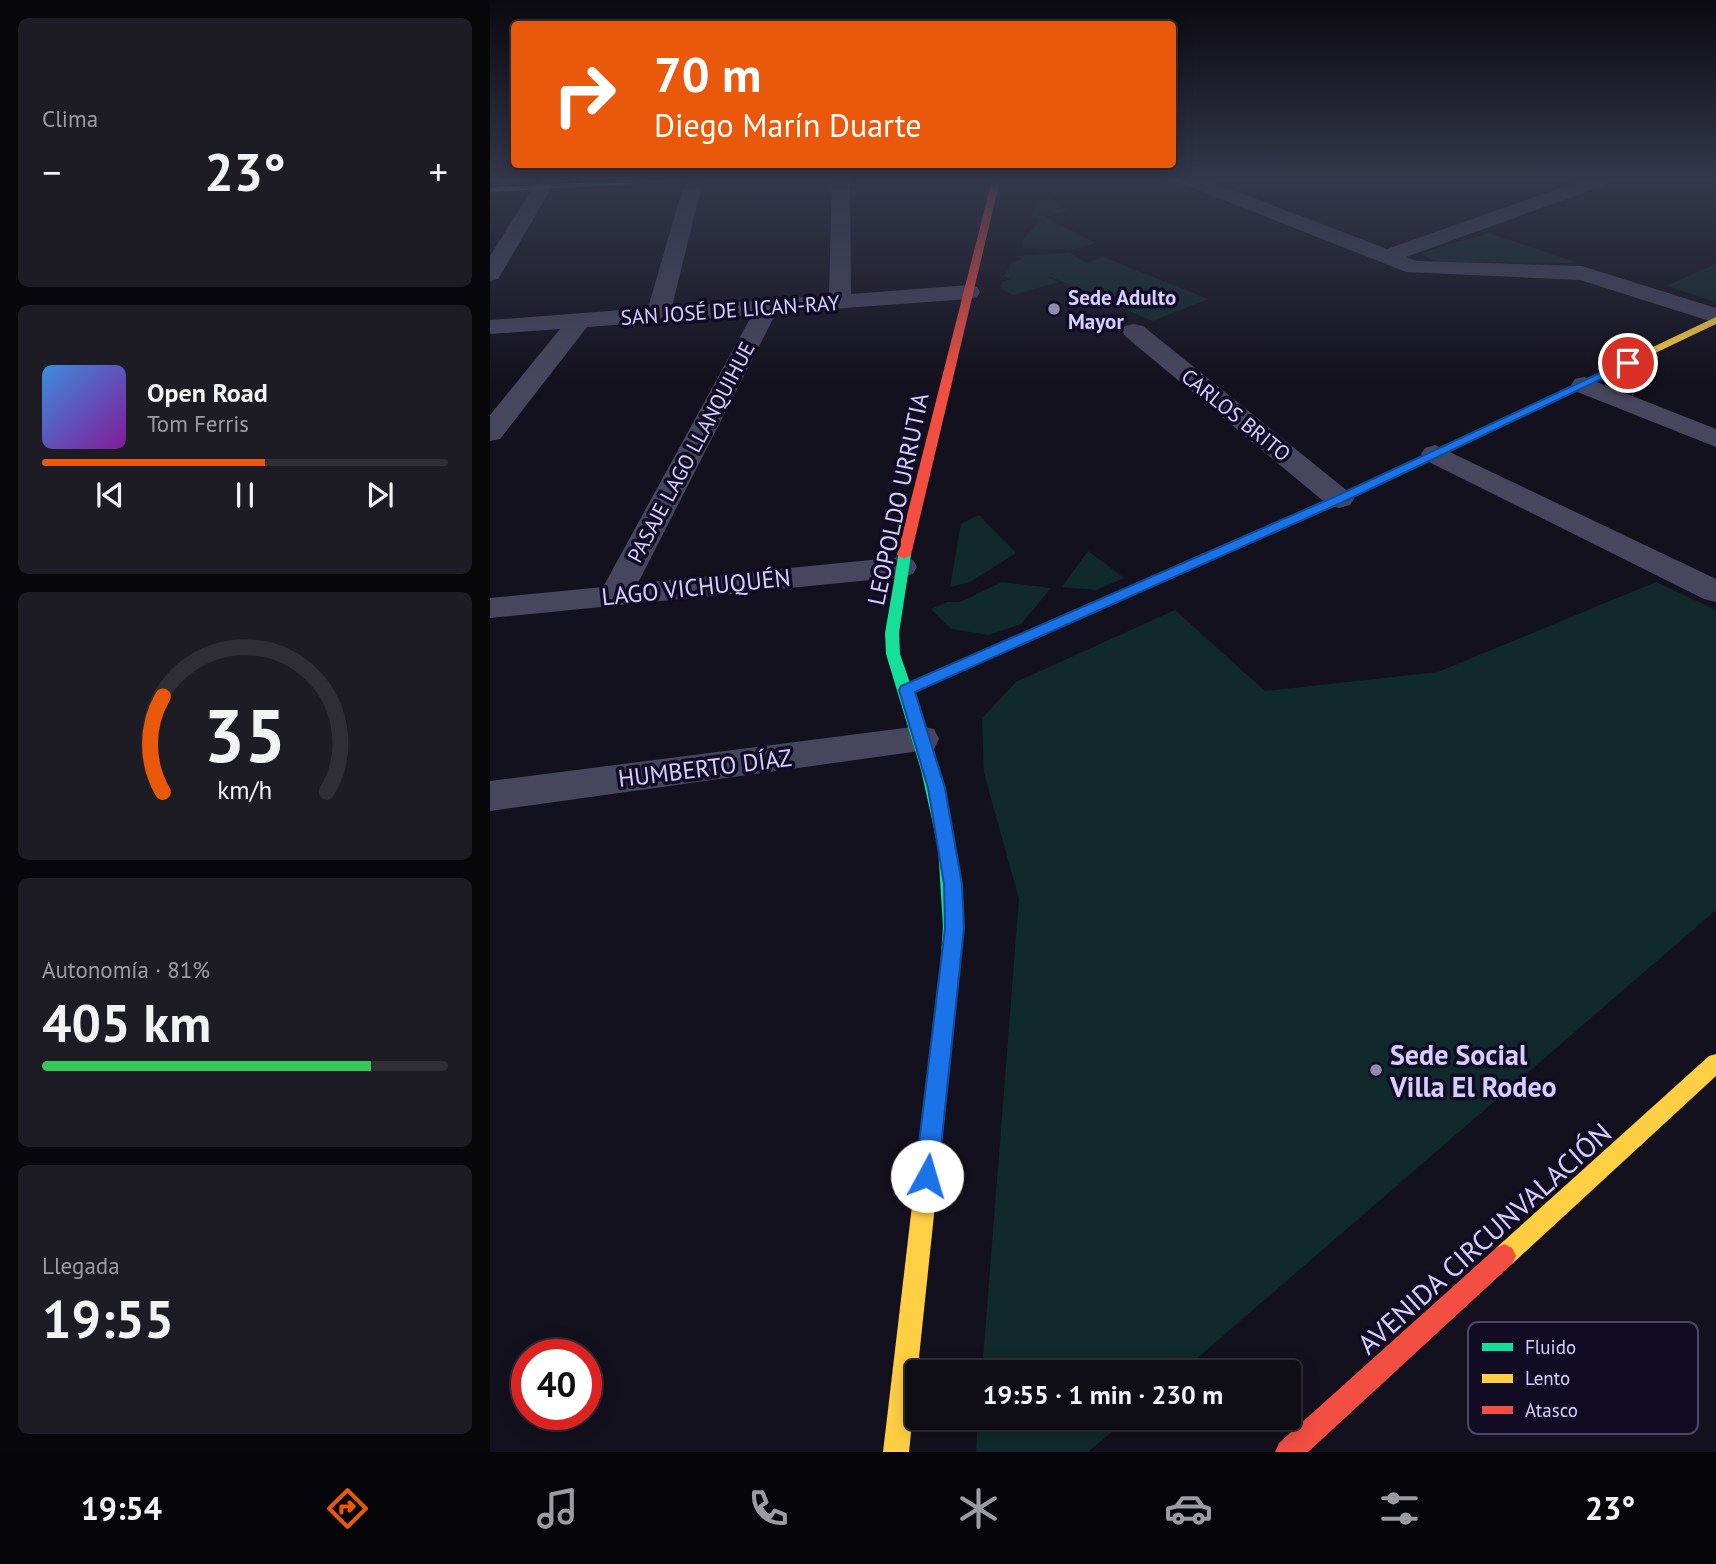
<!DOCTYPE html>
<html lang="es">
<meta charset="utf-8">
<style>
:root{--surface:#0f0d16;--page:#1d1b23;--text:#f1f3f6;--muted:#9b9ca1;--line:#2f2d35;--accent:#ea580c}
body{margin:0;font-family:"PT Sans",sans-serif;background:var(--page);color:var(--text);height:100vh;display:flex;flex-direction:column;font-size:26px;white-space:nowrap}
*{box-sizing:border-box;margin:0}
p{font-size:23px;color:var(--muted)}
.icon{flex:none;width:38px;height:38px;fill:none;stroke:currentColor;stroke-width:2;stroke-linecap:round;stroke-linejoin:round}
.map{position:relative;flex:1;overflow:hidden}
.side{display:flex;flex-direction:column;gap:18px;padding:18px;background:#08070c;width:490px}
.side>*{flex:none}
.banner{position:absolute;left:21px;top:21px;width:665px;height:147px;border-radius:7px;box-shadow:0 4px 18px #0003,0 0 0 2px var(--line);background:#ea580c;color:#fff;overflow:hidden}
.speed{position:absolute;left:21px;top:1339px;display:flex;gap:14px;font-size:35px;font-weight:700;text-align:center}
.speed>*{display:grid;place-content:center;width:91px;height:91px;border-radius:50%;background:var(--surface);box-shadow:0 4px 18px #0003,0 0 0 2px var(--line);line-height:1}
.speed .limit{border:10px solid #d22;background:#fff;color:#111}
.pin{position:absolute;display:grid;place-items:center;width:60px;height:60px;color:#fff;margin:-30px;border:4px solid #fff;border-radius:50%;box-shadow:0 2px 7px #0007}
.me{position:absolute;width:77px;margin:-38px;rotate:6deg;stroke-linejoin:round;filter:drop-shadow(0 0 5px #0008)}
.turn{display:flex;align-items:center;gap:24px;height:147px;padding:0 28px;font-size:32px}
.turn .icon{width:91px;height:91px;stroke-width:2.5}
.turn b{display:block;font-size:49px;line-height:60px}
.big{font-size:52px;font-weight:800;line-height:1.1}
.side .tile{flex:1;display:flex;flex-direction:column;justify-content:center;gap:10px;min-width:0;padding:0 24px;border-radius:10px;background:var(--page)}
.side .dial{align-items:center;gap:0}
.dial svg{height:182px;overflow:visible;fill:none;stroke:var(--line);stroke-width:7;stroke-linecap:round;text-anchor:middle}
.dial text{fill:var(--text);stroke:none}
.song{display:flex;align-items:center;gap:21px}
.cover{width:84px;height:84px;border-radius:10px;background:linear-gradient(135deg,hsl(210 70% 55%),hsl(290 70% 35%))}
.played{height:7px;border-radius:4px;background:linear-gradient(90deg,var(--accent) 55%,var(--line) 55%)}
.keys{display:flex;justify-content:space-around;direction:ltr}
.heat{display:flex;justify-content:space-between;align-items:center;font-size:38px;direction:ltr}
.charge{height:10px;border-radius:5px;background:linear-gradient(90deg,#34c759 81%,var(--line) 0)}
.trip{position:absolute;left:415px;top:1360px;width:396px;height:70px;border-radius:7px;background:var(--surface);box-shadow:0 4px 18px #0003,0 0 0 2px var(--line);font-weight:800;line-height:70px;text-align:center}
.tab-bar{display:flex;height:112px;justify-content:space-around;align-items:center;background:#060509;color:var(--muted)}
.tab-bar .icon{width:49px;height:49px}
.tab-bar .active{color:var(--accent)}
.tab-bar b{font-size:32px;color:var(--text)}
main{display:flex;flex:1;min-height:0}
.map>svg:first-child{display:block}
.green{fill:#10292b}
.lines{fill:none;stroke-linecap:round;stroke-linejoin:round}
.street{fill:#47465f;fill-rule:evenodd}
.fast{fill:#16e098;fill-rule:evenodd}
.slow{fill:#ffcf43;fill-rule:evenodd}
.jam{fill:#f24e42;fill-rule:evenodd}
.route{fill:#1a73e8;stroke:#114b97;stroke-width:2}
.poi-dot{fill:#918cb0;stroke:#110c23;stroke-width:2.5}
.labels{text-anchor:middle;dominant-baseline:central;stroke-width:7;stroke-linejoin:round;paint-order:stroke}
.far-poi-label{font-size:21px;font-weight:bold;fill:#d5ceff;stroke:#110c23;text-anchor:start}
.far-street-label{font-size:21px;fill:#d5ceff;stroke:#110c23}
.street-label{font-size:24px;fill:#d5ceff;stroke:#110c23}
.near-poi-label{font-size:28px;font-weight:bold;fill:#d5ceff;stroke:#110c23;text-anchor:start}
.near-street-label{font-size:28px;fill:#d5ceff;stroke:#110c23}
.key{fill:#110c23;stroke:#4c4665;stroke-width:2}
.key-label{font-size:19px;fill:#d5ceff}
</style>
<main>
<section class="side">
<div class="tile"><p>Clima</p>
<div class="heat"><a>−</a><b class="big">23°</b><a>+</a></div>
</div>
<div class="tile">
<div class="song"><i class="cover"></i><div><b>Open Road</b><p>Tom Ferris</p></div></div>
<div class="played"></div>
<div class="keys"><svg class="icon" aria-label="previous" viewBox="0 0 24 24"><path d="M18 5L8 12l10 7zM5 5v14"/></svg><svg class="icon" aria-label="pause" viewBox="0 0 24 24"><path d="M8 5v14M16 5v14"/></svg><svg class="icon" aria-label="next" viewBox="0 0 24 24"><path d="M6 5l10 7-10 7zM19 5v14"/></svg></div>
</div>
<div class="tile dial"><svg viewBox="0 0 100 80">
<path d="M14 69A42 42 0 1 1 86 69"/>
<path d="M14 69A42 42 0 0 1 14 27" stroke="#ea580c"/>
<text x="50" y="56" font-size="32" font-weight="700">35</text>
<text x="50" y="72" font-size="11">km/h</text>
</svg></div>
<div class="tile"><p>Autonomía · 81%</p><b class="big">405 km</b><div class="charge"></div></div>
<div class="tile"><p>Llegada</p><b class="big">19:55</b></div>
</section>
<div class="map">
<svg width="1226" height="1452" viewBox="0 0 1226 1452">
<rect width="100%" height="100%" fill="#14111e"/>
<g class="green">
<path d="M560 198 565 201 564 204 578 210 555 217 606 243 581 250 532 248V241L550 221 541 215 547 201Z"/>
<path d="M999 233 1088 263 948 262 932 255C940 248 985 238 999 233Z"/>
<path d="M580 253 596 263 613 257 718 299 662 321 559 276 557 277 569 282 523 295 511 289 512 282 521 279 514 276 522 262 532 259 525 256Z"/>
<path d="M1226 264V302L1176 286Z"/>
<path d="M489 515 526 553 480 582 460 587 471 524Z"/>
<path d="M598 551 634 578 606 590 572 587Z"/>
<path d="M512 582 561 588 531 624 499 635 461 629 441 609 457 602H470Z"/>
<path d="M1166 582 1226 610V910L691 1372H492L529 899 494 773 492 718 526 682 685 610 775 691 948 672Z"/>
<path d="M488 1418H638L598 1452H486Z"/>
</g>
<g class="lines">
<g class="street">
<path d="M195 180H213L182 307 339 295 342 180H360L361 294 479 285 487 287 490 292 487 297 479 299 286 313 148 583 411 557 423 560 427 567 423 574 411 577 0 618V598L113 587 262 315 97 327 10 439 0 441V415L70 329 0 334V320L158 308Z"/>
<path d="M691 180H717L897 249 1093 180H1120L1118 184 916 257 927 261 1092 266 1226 308V323L1090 280 916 272 693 184Z"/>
<path d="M53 181 62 187 11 274 8 279 0 281V256L46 183Z"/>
<path d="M644 324 653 326 860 493 864 499 860 505 849 508 838 505 635 336 632 331 635 326Z"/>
<path d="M1094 377 1226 429V447L1085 391 1081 385 1085 379Z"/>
<path d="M945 445 1226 579V602L1214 599 935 460 931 454 935 448Z"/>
<path d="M430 726 444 729 449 739 444 749 0 811V781Z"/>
</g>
<g class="fast">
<path d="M135 180H181L177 182 0 192V188Z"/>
<path d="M881 480 887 484 885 487 423 693C454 788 475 867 470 968L467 974 460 976 453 974 450 968 453 927 448 847 431 770 396 654 395 633 409 552H419L421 555 409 633 410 654 420 683Z"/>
</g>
<g class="slow">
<path d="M1226 317V324L885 487 881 488 875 484Z"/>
<path d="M460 960 467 962 470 968 419 1452H393L450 968 453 962Z"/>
<path d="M1226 1054V1076L1022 1264 1014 1268 1006 1264 1002 1256 1006 1248 1219 1056Z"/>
</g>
<g class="jam">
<path d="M502 180H510L421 555 414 559 407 555Z"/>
<path d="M1014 1244 1022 1248 1026 1256 1022 1264 818 1452H785L789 1443 1006 1248Z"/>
</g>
</g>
<linearGradient id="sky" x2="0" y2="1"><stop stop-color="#0b0910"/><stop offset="0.47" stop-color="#34384c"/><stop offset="1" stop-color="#34384c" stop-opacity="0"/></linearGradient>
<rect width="1226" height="383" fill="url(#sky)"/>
<path class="route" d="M1138 360 1143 363 1141 365 853 502 425 692 455 788 472 884 474 928 448 1176 445 1184 437 1187 429 1184 425 1176 455 928 454 884 438 788 409 690 411 686 844 497Z"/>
<g class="poi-dot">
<circle cx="564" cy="309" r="7"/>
<circle cx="886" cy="1070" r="7"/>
</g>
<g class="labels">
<g class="far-poi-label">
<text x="578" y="297">Sede Adulto<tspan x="578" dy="24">Mayor</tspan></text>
</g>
<g class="far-street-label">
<text transform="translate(240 310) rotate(-4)">SAN JOSÉ DE LICAN-RAY</text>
<text transform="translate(746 415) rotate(39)">CARLOS BRITO</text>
<text transform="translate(201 452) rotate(-62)">PASAJE LAGO LLANQUIHUE</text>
</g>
<g class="street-label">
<text transform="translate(408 499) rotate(-78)">LEOPOLDO URRUTIA</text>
<text transform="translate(206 587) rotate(-6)">LAGO VICHUQUÉN</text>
<text transform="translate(215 768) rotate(-7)">HUMBERTO DÍAZ</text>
</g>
<g class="near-poi-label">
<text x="900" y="1054">Sede Social<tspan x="900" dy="32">Villa El Rodeo</tspan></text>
</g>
<g class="near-street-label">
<text transform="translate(994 1238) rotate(-42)">AVENIDA CIRCUNVALACIÓN</text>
</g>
</g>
<rect x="978" y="1322" width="230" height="112" rx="10" class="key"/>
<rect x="992" y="1343" width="31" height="8" fill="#16e098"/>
<rect x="992" y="1374" width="31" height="9" fill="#ffcf43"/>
<rect x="992" y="1406" width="31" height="8" fill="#f24e42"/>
<g class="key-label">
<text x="1035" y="1354">Fluido</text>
<text x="1035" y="1385">Lento</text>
<text x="1035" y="1417">Atasco</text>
</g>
</svg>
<div class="speed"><div class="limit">40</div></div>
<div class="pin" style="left:1138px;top:363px;background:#d93025"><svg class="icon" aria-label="arrive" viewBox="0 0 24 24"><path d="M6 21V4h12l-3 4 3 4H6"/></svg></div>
<svg class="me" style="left:437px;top:1176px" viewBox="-20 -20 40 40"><circle r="19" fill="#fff"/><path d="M0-13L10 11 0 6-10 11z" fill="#1a73e8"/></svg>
<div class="trip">19:55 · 1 min · 230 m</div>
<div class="banner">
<div class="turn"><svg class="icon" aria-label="right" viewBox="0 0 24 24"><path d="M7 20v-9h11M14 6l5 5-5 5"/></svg><div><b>70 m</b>Diego Marín Duarte</div></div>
</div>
</div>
</main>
<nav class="tab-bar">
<b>19:54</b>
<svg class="icon active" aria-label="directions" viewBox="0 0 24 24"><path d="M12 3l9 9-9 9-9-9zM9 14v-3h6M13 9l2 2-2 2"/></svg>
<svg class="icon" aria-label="music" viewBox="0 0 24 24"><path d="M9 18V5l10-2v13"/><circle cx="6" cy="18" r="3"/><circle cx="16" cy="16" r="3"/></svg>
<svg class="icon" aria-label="phone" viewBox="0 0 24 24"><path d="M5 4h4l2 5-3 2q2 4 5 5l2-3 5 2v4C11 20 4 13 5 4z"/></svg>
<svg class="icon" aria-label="climate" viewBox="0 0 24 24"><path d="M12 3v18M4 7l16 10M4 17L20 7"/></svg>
<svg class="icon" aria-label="car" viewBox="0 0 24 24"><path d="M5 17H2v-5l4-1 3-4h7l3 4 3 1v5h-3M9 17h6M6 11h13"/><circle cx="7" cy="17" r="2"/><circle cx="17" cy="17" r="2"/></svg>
<svg class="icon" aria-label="filters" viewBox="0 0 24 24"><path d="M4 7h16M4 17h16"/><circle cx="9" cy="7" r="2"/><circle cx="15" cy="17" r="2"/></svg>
<b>23°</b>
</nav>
